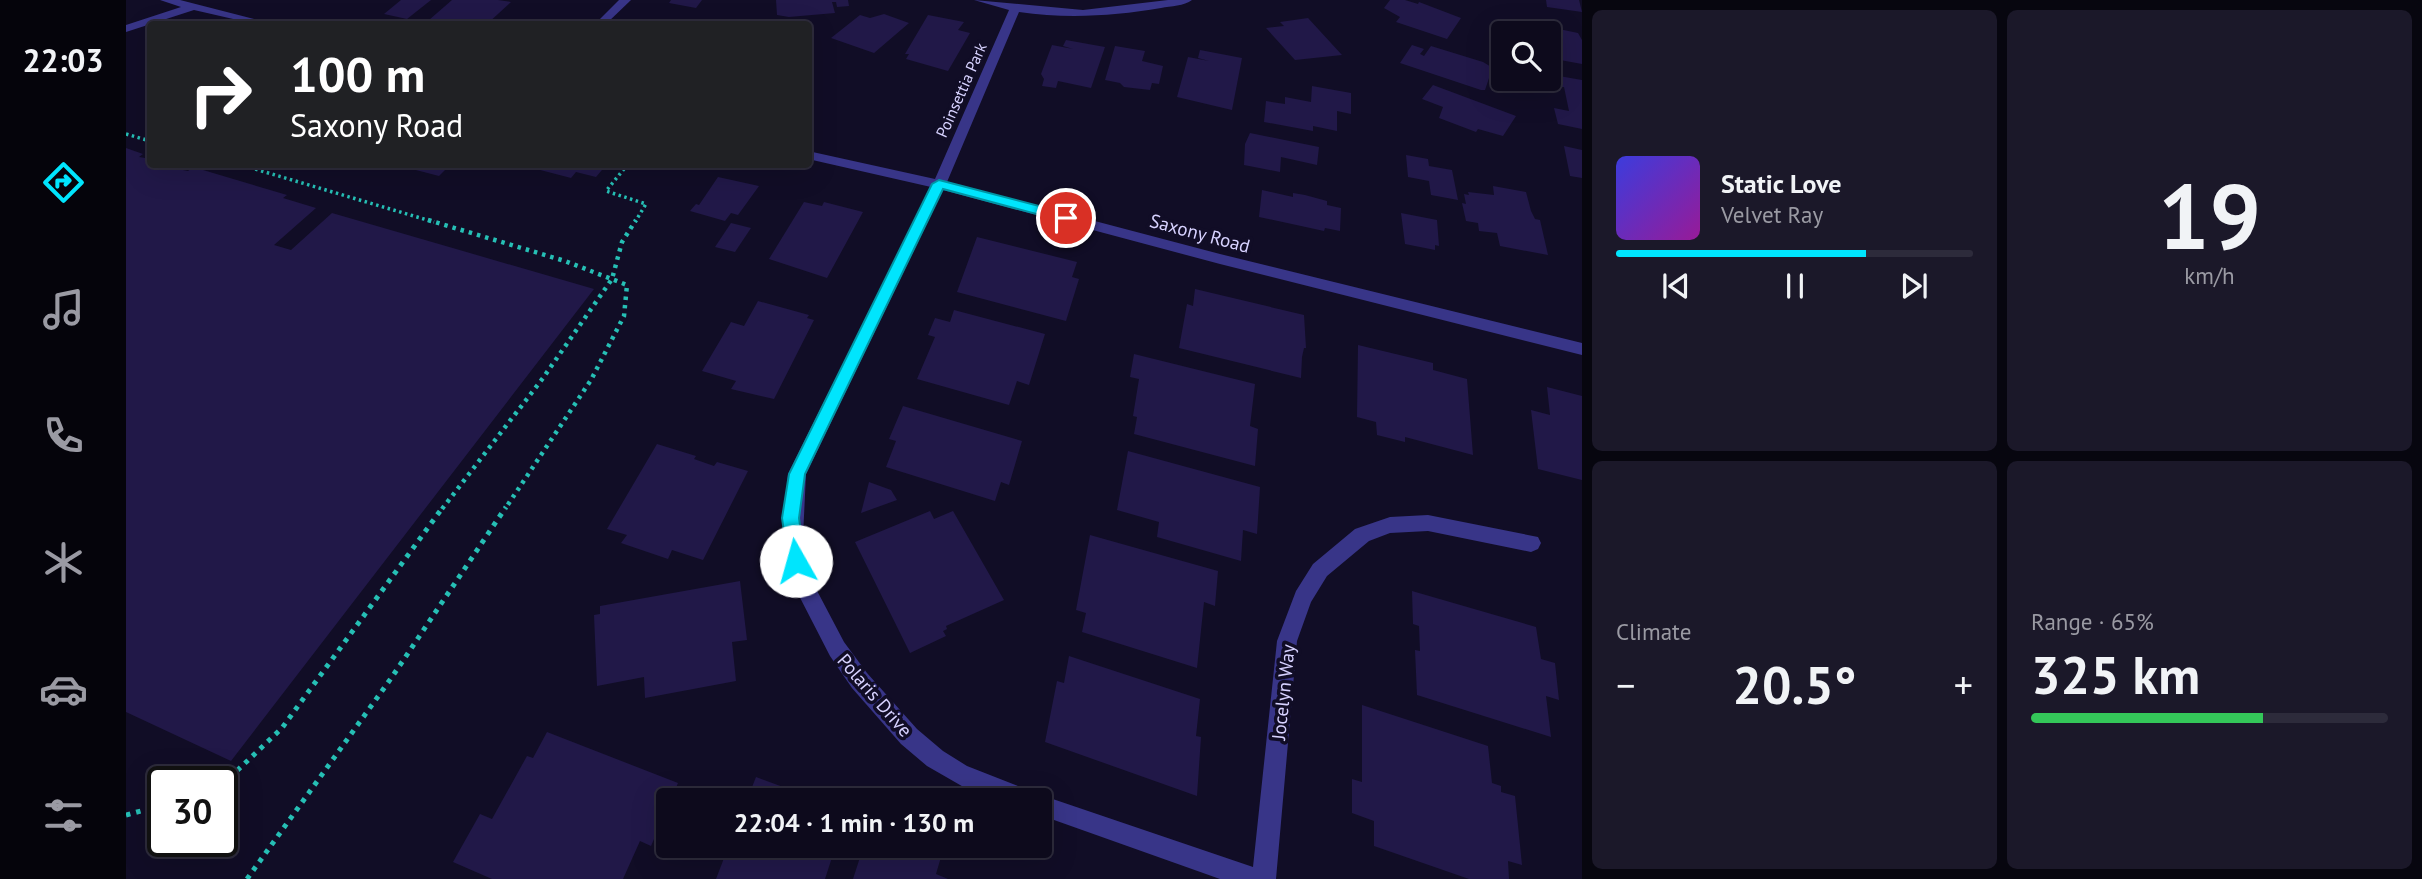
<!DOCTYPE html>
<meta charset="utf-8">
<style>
:root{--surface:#0d0a1c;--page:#1b1829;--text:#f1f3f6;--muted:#9a9aa3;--line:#2d2b3b;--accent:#00e5fd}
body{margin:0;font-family:"PT Sans",sans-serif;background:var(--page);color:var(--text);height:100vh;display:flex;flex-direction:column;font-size:26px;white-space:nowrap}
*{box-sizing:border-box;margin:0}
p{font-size:23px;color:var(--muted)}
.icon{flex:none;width:38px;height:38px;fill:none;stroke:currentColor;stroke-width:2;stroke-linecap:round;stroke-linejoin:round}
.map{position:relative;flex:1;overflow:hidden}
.drawer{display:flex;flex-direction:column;gap:10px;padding:10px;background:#07060f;width:840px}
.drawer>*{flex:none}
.guide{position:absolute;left:21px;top:21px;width:665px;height:147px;border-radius:7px;box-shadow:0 7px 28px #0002,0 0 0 2px var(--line);background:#202124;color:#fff;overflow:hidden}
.buttons{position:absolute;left:1365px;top:21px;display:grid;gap:14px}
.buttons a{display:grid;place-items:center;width:70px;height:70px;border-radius:7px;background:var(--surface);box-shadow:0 7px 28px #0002,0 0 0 2px var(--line);font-size:35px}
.speed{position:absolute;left:21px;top:766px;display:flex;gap:14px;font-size:35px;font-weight:700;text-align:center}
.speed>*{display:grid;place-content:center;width:91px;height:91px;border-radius:50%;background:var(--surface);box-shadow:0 7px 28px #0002,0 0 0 2px var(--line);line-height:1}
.speed .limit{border:4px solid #111;border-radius:10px;background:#fff;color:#111}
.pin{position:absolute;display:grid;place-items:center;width:60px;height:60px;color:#fff;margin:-30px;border:4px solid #fff;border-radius:50%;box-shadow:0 2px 7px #0007}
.me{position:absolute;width:77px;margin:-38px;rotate:353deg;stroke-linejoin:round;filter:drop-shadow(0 0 5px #0008)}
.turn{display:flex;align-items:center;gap:24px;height:147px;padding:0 28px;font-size:32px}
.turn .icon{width:91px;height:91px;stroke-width:2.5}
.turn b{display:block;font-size:49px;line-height:60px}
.big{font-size:52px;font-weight:700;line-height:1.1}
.drawer .tile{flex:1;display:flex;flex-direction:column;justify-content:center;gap:10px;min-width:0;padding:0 24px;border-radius:10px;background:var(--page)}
.drawer .dial{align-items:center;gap:0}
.dial b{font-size:91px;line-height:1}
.song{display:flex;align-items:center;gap:21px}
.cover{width:84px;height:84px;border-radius:10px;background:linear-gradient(135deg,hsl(240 70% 55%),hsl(300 70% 35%))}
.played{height:7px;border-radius:4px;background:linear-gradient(90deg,var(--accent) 70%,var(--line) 70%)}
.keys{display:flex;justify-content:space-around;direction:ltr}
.heat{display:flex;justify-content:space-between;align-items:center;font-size:38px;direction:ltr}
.charge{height:10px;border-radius:5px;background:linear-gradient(90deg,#34c759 65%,var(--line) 0)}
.drawer .tiles{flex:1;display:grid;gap:10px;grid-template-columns:repeat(2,1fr)}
.trip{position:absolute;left:530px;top:788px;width:396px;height:70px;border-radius:7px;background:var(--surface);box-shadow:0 7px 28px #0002,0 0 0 2px var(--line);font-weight:700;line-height:70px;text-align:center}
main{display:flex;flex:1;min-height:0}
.menu{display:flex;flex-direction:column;width:126px;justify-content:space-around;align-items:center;background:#05040b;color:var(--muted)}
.menu .icon{width:49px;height:49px}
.menu .selected{color:var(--accent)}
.menu b{font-size:32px;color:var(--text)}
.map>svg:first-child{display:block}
.building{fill:#211848}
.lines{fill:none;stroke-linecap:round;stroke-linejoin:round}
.path-far2{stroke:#26bfb5;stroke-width:3.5;stroke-dasharray:2.5 3.5;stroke-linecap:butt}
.path-far1{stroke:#26bfb5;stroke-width:4.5;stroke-dasharray:3.5 5;stroke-linecap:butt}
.path{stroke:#26bfb5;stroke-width:5;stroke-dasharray:4.5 6;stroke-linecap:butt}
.minor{fill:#383588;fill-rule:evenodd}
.route{fill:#00e5fd;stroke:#0095a4;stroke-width:2}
.labels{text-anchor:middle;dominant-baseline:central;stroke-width:7;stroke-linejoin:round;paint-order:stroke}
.far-street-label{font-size:16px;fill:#d7d2ff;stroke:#110d26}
.street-label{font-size:19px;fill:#d7d2ff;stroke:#110d26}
</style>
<main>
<nav class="menu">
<b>22:03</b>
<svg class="icon selected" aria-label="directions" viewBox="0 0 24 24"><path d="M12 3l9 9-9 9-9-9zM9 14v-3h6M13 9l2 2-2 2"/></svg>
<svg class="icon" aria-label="music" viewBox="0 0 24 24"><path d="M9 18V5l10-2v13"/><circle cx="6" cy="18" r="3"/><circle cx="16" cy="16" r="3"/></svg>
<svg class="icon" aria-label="phone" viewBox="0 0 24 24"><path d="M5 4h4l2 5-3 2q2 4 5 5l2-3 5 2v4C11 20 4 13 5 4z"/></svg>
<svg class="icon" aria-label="climate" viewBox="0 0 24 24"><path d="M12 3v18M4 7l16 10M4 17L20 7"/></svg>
<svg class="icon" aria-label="car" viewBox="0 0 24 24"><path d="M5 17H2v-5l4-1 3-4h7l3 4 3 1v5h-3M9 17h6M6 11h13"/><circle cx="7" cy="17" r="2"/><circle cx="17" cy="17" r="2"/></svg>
<svg class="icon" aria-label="filters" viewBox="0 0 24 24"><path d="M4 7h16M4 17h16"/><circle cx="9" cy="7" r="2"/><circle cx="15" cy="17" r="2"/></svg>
</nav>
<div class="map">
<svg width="1456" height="879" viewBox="0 0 1456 879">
<rect width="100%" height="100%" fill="#110d26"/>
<g class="building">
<path d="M275 0H305L281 19 258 14Z"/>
<path d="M326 0H372L385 2 361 24H325L303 20Z"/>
<path d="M545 0H576L570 8 543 3Z"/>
<path d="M650 0H722L723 6 711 7 710 2H706L709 13 663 17 651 15Z"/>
<path d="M1264 0H1279L1292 4 1293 2 1335 18 1321 39 1270 22 1274 17 1258 8Z"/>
<path d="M1420 0H1453L1456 12 1421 7Z"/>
<path d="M758 14 783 23 748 53 705 38 734 15 744 18Z"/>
<path d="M802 15 838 22 832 30 844 33 822 71 780 59 783 54H779Z"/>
<path d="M1182 18 1216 55 1169 60 1140 28 1158 26 1154 22Z"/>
<path d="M1404 23 1452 33 1456 40V64L1423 58V33H1407Z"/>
<path d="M940 40 979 47 965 88 932 81 930 88 916 86 918 79 915 74 926 45 947 49 937 46Z"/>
<path d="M1286 45 1298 49 1294 54 1298 56 1305 46 1357 62 1367 68 1369 65 1377 68V74L1375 78 1364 75 1359 90H1355L1274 63Z"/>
<path d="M989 46 1019 51 1016 61 1037 66 1033 84 1026 83 1024 90 998 87 994 83 979 80Z"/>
<path d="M1074 50 1116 58 1106 110 1051 97 1062 57 1083 61 1072 58Z"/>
<path d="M1433 76 1456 80V129L1432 124 1428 108 1443 111 1438 87H1435Z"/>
<path d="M1307 85 1390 116 1377 136 1352 129 1350 132 1313 118 1317 107 1296 99Z"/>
<path d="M1186 86 1225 93V114L1211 111V131L1187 126V131L1138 122 1140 101 1159 104V97L1185 102Z"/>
<path d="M1124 133 1193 147 1191 165 1155 157 1154 172 1118 165 1119 144Z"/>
<path d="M1438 146 1456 150V178L1444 176Z"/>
<path d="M0 148 17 154 13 157 19 158 24 154V164H64L57 170 62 171 67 167 161 195 157 198 190 208 148 245 165 250 206 213 468 289 105 761 0 712Z"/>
<path d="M1280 155 1302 159 1303 166 1326 170 1332 200 1305 195 1303 181 1282 177Z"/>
<path d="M291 164H325L313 176 286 169Z"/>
<path d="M481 164 470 177 450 172 445 178 395 165Z"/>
<path d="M592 177 633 186 612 215 605 213 599 221 564 211 570 204 573 205Z"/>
<path d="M1367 186 1400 192 1405 211 1409 219 1414 220 1422 255 1374 246 1371 233 1353 231 1352 223 1340 221 1336 203 1340 204 1338 194 1343 195 1342 192 1368 195Z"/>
<path d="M1136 190 1167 197V193L1179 195 1201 201V205L1215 208 1214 231 1199 228 1198 231 1133 217Z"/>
<path d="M678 202 696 206 698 202 737 212 701 278 643 259Z"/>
<path d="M1275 213 1311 220 1313 246 1309 245V250L1279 244Z"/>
<path d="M605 223 625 228 609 252 589 247Z"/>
<path d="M851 237 951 262 946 277 953 279 940 321 831 292Z"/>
<path d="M1069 289 1178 315 1180 348H1178L1176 357 1175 378 1053 348 1061 304 1067 306Z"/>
<path d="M632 301 683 315 681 318 688 320 648 399 605 389 610 381 576 371 605 322 618 326Z"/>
<path d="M828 310 919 334 903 385 891 381 883 405 791 379 809 337 802 335 809 318 824 322Z"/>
<path d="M1232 345 1307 363V370L1341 379 1347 455 1279 437V442L1251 435 1250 422 1231 417Z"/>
<path d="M1008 354 1129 384 1124 426 1132 429 1129 466 1008 434 1011 417 1007 416 1013 379 1004 377Z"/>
<path d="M1421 387 1456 396V480L1412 469 1405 410 1424 415Z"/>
<path d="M777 406 896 441 883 485 875 482 869 501 760 467 770 441 763 439Z"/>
<path d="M531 444 570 456 568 459 588 466 591 462 622 471 577 560 546 550 542 559 495 543 501 535 481 529Z"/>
<path d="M1002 451 1134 487 1131 534 1117 530 1115 561 1031 537 1033 522 991 510Z"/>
<path d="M743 482 765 490 771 500 735 513Z"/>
<path d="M804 511 808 519 827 511 878 600 820 626 821 629 817 631 820 636 784 653 729 542Z"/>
<path d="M964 535 1092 571 1089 606 1078 602 1071 668 956 632 960 613 950 610Z"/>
<path d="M614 581 621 640 606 642 610 681 519 698 518 677 471 686 468 615 474 614V606Z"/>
<path d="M1286 591 1410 627 1415 659 1429 663 1433 700 1420 696 1425 737 1291 695 1289 650 1294 651 1293 626 1287 624Z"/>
<path d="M943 656 1074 699 1070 736 1075 737 1071 796 919 742 931 681 938 683Z"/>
<path d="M1236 705 1362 746 1366 783 1375 786V792L1389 796 1396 865 1382 861 1383 879H1343L1248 846V821L1226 813V779L1236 782Z"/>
<path d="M421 732 552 783 525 846 514 841 497 879H366L327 862 354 814 366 819 401 756 407 758Z"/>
<path d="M630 777 668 791 665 800H621Z"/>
<path d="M603 845H710L699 879H590Z"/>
<path d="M738 845H784L815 857 810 874 822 879H727Z"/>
</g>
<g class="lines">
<g class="path-far2">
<path d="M0 134 24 141"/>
<path d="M112 164 308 222"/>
<path d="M502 164 480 191 520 204 509 222"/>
</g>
<g class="path-far1">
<path d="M302 220 439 261 501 285 498 316 465 380 379 509"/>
<path d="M316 509 417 378 486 279 496 242 510 220"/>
</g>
<g class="path">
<path d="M96 785 156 728 317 507"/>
<path d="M0 815 37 805"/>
<path d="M121 879 266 677 380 507"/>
</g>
<g class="minor">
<path d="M34 0H54L147 24H129L68 10 0 32V25L55 7Z"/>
<path d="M493 0H505L480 24H469Z"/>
<path d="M848 0 957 10 1042 0H1066C1058 6 1045 6 1035 8 988 16 941 19 893 12L821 182 1094 254 1456 343V355L1094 264 817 190 680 474 677 537 688 585 718 642 741 673 791 729 817 751 841 766 912 794 1127 867 1151 641 1170 591 1187 564 1229 529 1264 517 1302 515 1412 537 1415 543 1412 549 1405 552 1302 531 1264 533 1243 541 1201 576 1185 602 1171 641 1150 879H1094L914 815V800H871L841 789 801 766 775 744 726 688 704 656 668 586 660 558 658 516 662 474 805 187 682 159V151L809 179 883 10Z"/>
</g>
</g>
<path class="route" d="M813 180 944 214 946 218 940 222 817 189 679 474 673 518 679 561 677 567 670 569 664 567 662 561 656 518 663 474 806 184Z"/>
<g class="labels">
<g class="far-street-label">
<text transform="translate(835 90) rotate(-66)">Poinsettia Park</text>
</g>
<g class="street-label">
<text transform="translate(1074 233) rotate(15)">Saxony Road</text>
<text transform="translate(1157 692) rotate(-84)">Jocelyn Way</text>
<text transform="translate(749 695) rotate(49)">Polaris Drive</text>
</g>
</g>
</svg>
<div class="buttons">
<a><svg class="icon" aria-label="search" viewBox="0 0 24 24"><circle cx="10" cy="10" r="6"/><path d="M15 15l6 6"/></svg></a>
</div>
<div class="speed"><div class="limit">30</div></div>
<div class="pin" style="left:940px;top:218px;background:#d93025"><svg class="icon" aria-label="arrive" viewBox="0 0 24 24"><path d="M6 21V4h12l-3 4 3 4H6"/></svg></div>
<svg class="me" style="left:670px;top:561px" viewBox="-20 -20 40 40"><circle r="19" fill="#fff"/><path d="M0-13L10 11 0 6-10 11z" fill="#00e5fd"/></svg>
<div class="trip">22:04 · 1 min · 130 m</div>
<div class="guide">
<div class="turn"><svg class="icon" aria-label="right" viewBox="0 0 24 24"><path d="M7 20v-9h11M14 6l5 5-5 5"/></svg><div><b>100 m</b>Saxony Road</div></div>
</div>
</div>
<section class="drawer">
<div class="tiles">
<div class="tile">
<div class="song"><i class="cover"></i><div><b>Static Love</b><p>Velvet Ray</p></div></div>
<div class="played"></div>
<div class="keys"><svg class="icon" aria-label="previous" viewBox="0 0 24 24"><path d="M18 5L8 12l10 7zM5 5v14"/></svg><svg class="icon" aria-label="pause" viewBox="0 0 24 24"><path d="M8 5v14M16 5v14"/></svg><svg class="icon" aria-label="next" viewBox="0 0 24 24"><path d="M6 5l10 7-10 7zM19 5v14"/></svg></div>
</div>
<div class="tile dial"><b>19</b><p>km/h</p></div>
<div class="tile"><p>Climate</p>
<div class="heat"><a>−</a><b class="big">20.5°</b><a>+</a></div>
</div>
<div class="tile"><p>Range · 65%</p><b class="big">325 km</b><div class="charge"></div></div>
</div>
</section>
</main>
